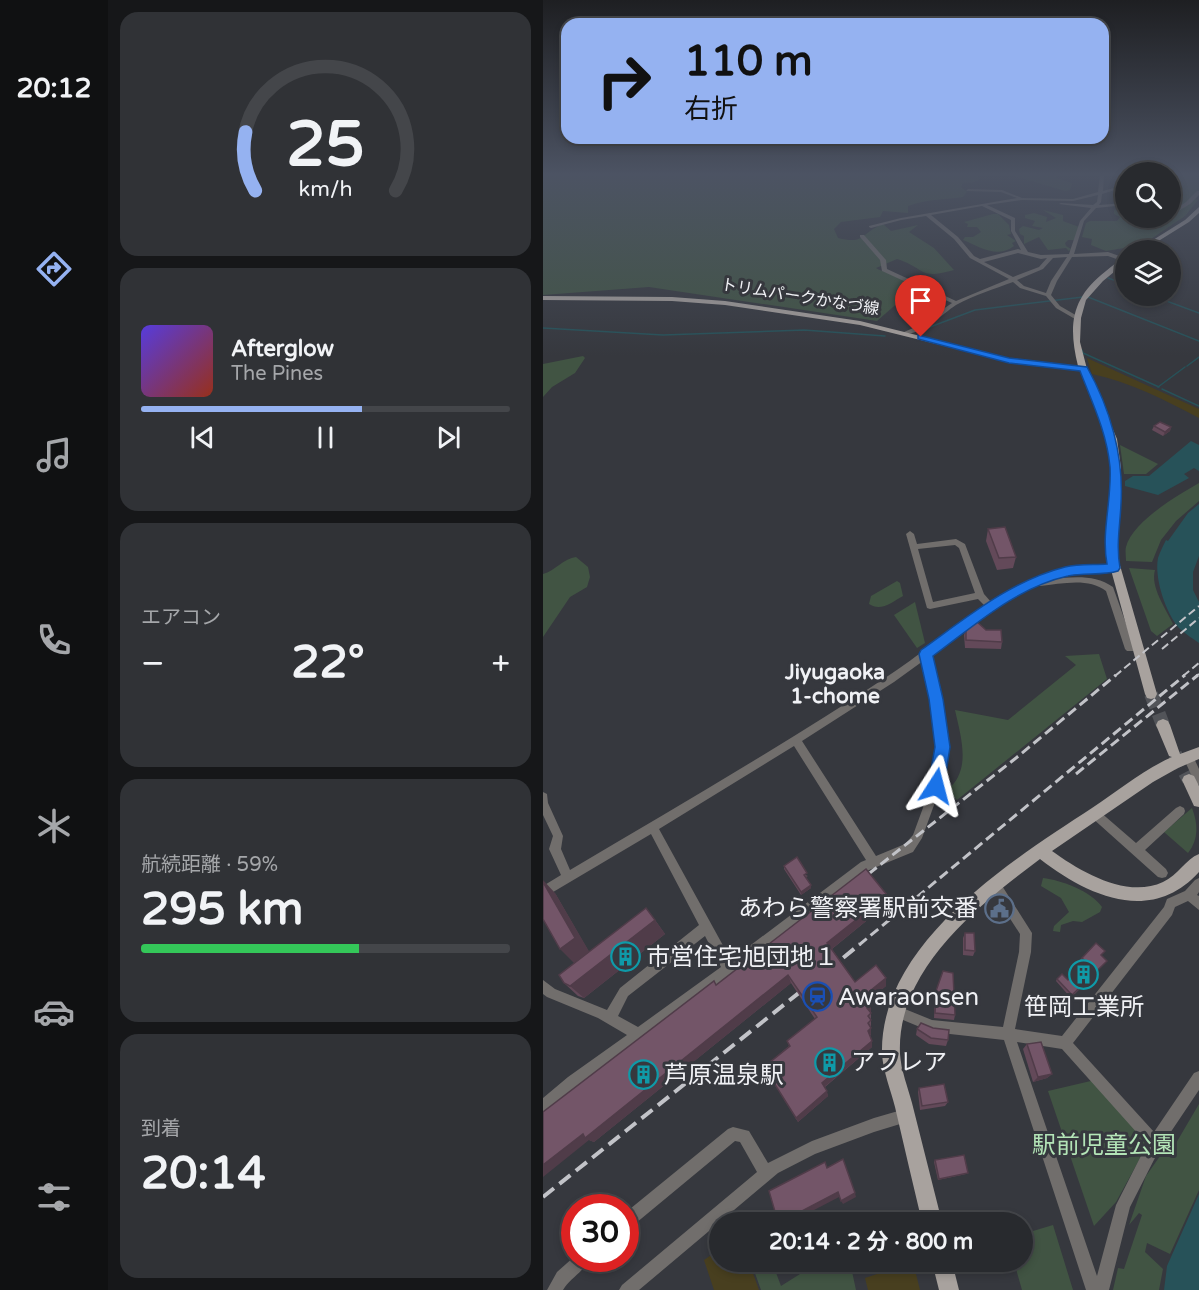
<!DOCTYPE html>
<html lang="ja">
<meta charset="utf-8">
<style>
:root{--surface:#282a2e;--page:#303236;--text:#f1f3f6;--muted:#a5a7aa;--line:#44464a;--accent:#95b2f1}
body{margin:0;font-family:"Varela Round","Noto Sans JP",sans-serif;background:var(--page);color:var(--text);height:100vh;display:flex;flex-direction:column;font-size:22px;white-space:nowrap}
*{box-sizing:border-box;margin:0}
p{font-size:20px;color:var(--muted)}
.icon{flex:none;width:33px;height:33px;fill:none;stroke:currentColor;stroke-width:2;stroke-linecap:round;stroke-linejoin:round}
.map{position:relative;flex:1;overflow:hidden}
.panel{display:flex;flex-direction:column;gap:12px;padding:12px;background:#161719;width:435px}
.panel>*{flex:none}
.banner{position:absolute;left:18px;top:18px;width:548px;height:126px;border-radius:18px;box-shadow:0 3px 9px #0003,0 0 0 2px var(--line);background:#95b2f1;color:#111;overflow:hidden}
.buttons{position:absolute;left:572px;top:162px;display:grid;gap:12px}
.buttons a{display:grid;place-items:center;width:66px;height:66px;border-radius:50%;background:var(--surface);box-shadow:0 3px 9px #0003,0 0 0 2px var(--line);font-size:30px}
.speed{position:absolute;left:18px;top:1194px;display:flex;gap:12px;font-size:30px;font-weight:700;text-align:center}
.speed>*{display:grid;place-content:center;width:78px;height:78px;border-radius:50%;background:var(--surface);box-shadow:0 3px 9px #0003,0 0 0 2px var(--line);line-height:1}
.speed .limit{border:9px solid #d22;background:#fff;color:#111}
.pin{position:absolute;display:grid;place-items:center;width:51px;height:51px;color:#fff;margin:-62px -26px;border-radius:50% 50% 50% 0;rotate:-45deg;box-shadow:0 0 6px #0007}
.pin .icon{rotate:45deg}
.me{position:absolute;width:66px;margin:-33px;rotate:9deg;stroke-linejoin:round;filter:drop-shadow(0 0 4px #0008)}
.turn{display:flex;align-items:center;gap:21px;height:126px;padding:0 24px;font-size:27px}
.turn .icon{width:78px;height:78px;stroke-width:2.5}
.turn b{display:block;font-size:42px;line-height:51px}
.big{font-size:45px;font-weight:700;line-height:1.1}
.panel .tile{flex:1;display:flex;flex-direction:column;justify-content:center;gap:9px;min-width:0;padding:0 21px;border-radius:18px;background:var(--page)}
.panel .dial{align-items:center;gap:0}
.dial svg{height:156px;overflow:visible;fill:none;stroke:var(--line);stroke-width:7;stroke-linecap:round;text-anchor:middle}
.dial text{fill:var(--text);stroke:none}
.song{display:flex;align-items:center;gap:18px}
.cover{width:72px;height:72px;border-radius:9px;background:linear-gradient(135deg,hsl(250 70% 55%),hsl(10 70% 35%))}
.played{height:6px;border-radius:3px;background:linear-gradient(90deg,var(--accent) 60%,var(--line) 60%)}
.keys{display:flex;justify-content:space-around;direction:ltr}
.heat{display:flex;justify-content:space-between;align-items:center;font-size:33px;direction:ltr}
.charge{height:9px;border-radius:4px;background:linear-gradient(90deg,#34c759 59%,var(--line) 0)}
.trip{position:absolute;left:166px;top:1212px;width:324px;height:60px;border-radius:30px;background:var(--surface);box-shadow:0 3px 9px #0003,0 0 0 2px var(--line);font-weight:700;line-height:60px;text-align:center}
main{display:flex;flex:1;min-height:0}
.dock{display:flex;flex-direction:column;width:108px;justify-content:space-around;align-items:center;background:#101112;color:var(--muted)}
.dock .icon{width:42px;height:42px}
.dock .active{color:var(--accent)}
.dock b{font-size:27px;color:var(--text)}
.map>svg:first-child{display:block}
.green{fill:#415443}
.sand{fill:#483f1f}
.water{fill:#275259}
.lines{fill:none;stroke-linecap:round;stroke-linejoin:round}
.stream{stroke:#275259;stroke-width:1.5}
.major-tunnel{stroke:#525459;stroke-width:14;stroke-dasharray:14 7;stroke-linecap:butt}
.minor{fill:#716e6c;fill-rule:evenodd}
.major{fill:#a8a29e;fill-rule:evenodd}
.rail-far2{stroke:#c2c3c8;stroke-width:2;stroke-dasharray:8 4;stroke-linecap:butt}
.rail-far1{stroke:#c2c3c8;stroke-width:3;stroke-dasharray:10 5;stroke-linecap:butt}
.rail{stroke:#c2c3c8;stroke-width:4;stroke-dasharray:14 7;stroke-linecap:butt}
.wall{fill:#634959}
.shaded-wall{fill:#503c49}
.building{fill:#735568;stroke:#503c49;stroke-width:1.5}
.route{fill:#1a73e8;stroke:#114b97;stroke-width:1.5}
.labels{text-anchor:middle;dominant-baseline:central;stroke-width:6;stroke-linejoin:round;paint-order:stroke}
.far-street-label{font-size:16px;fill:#f0f1f5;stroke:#36383e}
.neighbourhood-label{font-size:21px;font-weight:bold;fill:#f0f1f5;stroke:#36383e}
.near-poi-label{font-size:24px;fill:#f0f1f5;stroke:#36383e;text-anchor:start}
.near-park-label{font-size:24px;fill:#b3e4b7;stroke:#36383e}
</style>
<main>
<nav class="dock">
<b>20:12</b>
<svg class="icon active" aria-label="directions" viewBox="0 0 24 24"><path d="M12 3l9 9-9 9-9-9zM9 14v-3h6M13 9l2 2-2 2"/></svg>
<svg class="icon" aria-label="music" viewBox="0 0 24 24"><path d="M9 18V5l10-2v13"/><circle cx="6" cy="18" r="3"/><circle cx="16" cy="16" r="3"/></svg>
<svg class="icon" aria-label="phone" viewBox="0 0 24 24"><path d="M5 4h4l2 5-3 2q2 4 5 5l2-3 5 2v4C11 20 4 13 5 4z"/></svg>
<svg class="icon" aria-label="climate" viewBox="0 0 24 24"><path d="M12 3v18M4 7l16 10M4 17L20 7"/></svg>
<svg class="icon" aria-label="car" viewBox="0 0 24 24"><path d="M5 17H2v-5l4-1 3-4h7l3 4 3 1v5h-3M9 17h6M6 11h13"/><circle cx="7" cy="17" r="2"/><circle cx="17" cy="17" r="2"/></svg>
<svg class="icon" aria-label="filters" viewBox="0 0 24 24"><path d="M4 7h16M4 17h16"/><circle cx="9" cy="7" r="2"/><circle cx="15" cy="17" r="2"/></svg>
</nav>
<section class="panel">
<div class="tile dial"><svg viewBox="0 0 100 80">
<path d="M14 69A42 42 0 1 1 86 69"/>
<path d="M14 69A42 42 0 0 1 9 39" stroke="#95b2f1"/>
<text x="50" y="56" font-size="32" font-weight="700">25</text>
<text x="50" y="72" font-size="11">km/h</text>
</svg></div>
<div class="tile">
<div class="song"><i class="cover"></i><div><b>Afterglow</b><p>The Pines</p></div></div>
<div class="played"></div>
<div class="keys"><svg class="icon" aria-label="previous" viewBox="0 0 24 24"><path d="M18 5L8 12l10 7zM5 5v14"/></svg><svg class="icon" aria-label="pause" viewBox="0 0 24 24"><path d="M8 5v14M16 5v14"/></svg><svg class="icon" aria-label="next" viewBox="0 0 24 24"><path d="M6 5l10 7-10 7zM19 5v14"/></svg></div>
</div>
<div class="tile"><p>エアコン</p>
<div class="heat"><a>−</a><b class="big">22°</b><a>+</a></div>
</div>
<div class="tile"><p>航続距離 · 59%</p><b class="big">295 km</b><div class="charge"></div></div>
<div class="tile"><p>到着</p><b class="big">20:14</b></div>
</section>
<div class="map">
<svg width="656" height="1290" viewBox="0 0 656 1290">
<rect width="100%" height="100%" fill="#36383e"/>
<g class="green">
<path d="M0 175H434L437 178 432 182 420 183 418 187 424 192 420 197C400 200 385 199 365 206V213L340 211 337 217 298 222 291 229 295 238C323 245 317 233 340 224L348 231 375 225 366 232 391 248 411 270C374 280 385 269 354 259L333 268C346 276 364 274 375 285L334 321 106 287 0 295Z"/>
<path d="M468 175H516L514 178 529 183 527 190 522 191Z"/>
<path d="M627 175H655L656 193 651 198 655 200 642 216 599 245 563 251 548 245 549 239 539 237 543 223 547 221H574L577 217 571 214V210L582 212V218H627V208L640 201V196L627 186Z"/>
<path d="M500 210 520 215V221L536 227 532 240H525L522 243 523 246 528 249 526 251 523 248 505 250 496 237 481 244V236L477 234 476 229 480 226 496 230 500 228 489 226 492 221 482 218V215L491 213 504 217 503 222 513 218Z"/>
<path d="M450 214H455L466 225 468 234 464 235 473 241 469 243 471 246C454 259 437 247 420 240L422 237H430L438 232 434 227H424L425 224 421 222Z"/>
<path d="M40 356 42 358 32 373 9 387 0 397V364Z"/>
<path d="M577 445 615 464 603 474H581Z"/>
<path d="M656 483V501L633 521 618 540 609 562 583 561C583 556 582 550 583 547 589 522 635 495 656 483Z"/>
<path d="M33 557 45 567 47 577 44 587 27 597 0 637V574C12 571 21 558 33 557Z"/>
<path d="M586 568 612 570C607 587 623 609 630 624L614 636 608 631Z"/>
<path d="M354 581 357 583 360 596C349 602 338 612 326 604L328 596Z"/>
<path d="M372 602 382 643 374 648 351 615Z"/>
<path d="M556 654 564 679 414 800 404 790C429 771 418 737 412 710L465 720 533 665 522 656Z"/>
<path d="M649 808C655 824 656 839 645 853L621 832Z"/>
<path d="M500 878C518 880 548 891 559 907L557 912 539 922 530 921 518 925 517 932 510 931 511 926 526 912 518 898 498 886Z"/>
<path d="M552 1080 606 1142 573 1202 551 1226 505 1091Z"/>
<path d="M656 1104V1190L627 1254 604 1243 602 1252 620 1269 616 1290H570L575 1268 581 1269 599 1215 596 1213 586 1225 603 1176 622 1149 629 1150Z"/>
<path d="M510 1225 530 1290H479L471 1262H480V1234Z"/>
<path d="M208 1262H229L238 1286 276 1262H307L313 1290H218Z"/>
</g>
<g class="sand">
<path d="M544 358 656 409V418C622 400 587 382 549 374Z"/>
<path d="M177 1249V1262H206L216 1290H171L161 1260Z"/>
<path d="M370 1262 377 1290H325L322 1278Z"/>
</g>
<g class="water">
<path d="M648 441 656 445V471L651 468 641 474 646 478 615 495 582 486V481L590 476H606Z"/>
<path d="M656 504V556L650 572V590L656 602V643C650 639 643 634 637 629 623 614 611 578 615 558 617 552 620 546 623 540L625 541 645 513Z"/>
<path d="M656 1194V1290H621L624 1266Z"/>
</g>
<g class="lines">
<g class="stream">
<path d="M565 278 582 284"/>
<path d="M610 296 656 313"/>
<path d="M545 297 656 341"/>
<path d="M0 328 120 335 261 330 342 336"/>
<path d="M379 330 432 310 540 297"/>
<path d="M539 350 540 353 616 387"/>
<path d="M644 366 656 357"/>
<path d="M615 387 642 367"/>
<path d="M619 389 656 406"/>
</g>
<g class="major-tunnel">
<path d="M608 694 620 725"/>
<path d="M632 754 646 780"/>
</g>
<g class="minor">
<path d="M557 175H561L560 191 582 185V187L559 194 558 202 556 205 582 203V205L553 208 541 221 531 254 565 252 582 258V262L565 256 529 257 514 281 508 295 517 306 536 317V319H532L513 308 503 296 477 288 470 282C451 289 431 295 413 305 398 315 380 334 361 334V332L375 326 409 303 339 271 337 260 317 237V235H321L343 260 344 269 413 301 466 279 427 258 411 239 383 216 358 220 328 228 326 227V226L358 218 474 198 458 192 423 191 425 189 459 190 479 198 530 199 555 192ZM555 195 554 202 550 205 518 203 516 204 548 208 537 221 526 254 498 255 485 252 472 231V218L444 205 479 200 530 201ZM439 206 468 220V231L478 250 475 249 437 259 431 256 415 237 388 215ZM475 253 498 259 504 258 496 267 470 277 441 262ZM524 257 508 281 503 293 481 286 474 280 500 269 510 258Z"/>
<path d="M654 191H656V195L647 204 627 216V213L643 202Z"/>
<path d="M367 531 371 534 374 544 413 539 422 544 441 594 448 602C480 582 512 568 550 566 558 566 566 565 574 566L575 568 571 571 528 574 508 579C529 577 552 574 570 587L592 649 590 651H584L582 649 563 591C545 577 518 584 497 586L494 585C455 602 422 629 388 655L398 699 405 747 398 786 379 838 370 852 326 870 190 973 35 1087 5 1112 0 1114V1098L25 1077 84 1035 55 1018 4 997 0 994V980L12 989 64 1010 77 988 156 925 108 834 0 898V886L18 875 6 849 10 836 0 815V792L4 794 5 803 20 836 18 849 27 870C133 807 239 746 342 678 376 656 407 629 442 606L435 599 387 609 384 608 363 534ZM412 545 416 548 432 593 390 602 375 549ZM380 661 388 699 395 747 388 786 370 835 362 844 333 856 259 741 351 682ZM251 746 323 860 318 862 188 960 116 829ZM162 936 178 967 95 1027 75 1016 85 996Z"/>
<path d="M645 753 649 754 656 769V785L652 783 640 757 641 754Z"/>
<path d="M637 806 641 808 642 811 641 814 602 850 623 869 625 873 623 877 619 878 615 877 548 817 547 814 548 811 552 809 556 811 593 843 633 808Z"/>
<path d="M656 878V892L654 895 656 896V910L645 901 632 907 629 915 530 1043 611 1132 651 1073 656 1071V1090L617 1148 587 1207 566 1290H543L461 1040 389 1032 348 1015 346 1011 348 1007 352 1005 389 1020 460 1027 476 952 477 934 448 889 446 885 448 881 452 879 456 881 489 933 488 952 472 1029 519 1036 621 907 624 899 642 891 652 880ZM474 1042 519 1049 604 1144 573 1205 554 1276Z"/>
<path d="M362 1109 367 1111 369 1116 367 1121 331 1132 272 1154 235 1173 96 1290H76L79 1285 214 1172 197 1142 192 1141 87 1228 82 1230V1213L185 1129 190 1127 206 1131 225 1163 269 1141 331 1118Z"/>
<path d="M32 1256V1258H47C42 1271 27 1278 20 1290H4L14 1272Z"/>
</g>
<g class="major">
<path d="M656 207V213L646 222 601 250H594L642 220Z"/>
<path d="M582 258V263L560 281 543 300 538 318 537 342 544 369 574 439 578 468 577 503 572 548 614 694 612 698 608 699 604 698 602 694 562 548 567 503 568 468 564 439 537 371 466 362 317 325 182 305 129 301 0 300V296L129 297 182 301 317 321 466 358 535 366C525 325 528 298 563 271 569 266 575 261 582 258Z"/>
<path d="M620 719 625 721 627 725 637 754 656 747V759L635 768 610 782 509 851C538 872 584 899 620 882 635 875 643 859 656 854V872C608 925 545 896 497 859 436 905 353 969 357 1054 358 1070 365 1088 369 1103 379 1143 389 1182 399 1222H379C370 1184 361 1146 352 1107 348 1091 340 1071 339 1054 336 944 468 861 549 808 575 791 600 770 629 757L626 756 613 725 615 721Z"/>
<path d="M646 774 651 776 656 786V807L651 806 639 780 641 776Z"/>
<path d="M389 1262H409L416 1290H396Z"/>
</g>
<g class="rail-far2">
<path d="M619 649 656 618"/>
<path d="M572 676 656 606"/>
<path d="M640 676 656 663"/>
<path d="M653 676 656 674"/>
</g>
<g class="rail-far1">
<path d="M533 774 655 675"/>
<path d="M314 883 473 758 573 675"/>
<path d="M316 945 642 675"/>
</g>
<g class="rail">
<path d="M284 971 317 944"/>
<path d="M0 1197 267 984"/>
</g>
</g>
<g class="wall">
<path d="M611 426 628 427 627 431 620 436 609 430Z"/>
<path d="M445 529 473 557 470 568 454 570 443 541Z"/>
<path d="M423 628 459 642 458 649 422 648 421 635Z"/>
<path d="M241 866 265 876 263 877 268 885V888L258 895 241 869Z"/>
<path d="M12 893 46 952 112 920 122 934 41 998 35 996 21 983 31 963Z"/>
<path d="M452 900 464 910 462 915 460 918 450 906Z"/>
<path d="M344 904 289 949 312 982 343 978V986L331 996V1004L328 1006V1034L327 1036 329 1047 282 1087 285 1096 255 1122 221 1067 246 1046 244 1041 272 1019 248 983 51 1142 46 1140 173 985Z"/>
<path d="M422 933 432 951 430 956 420 955V938Z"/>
<path d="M558 955 564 961 528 998 513 981 514 979 525 980 541 964 537 960 539 958Z"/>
<path d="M393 991 412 1015 411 1020 391 1018 392 997Z"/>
<path d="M374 1029 405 1040 403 1046 386 1044 373 1035Z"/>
<path d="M484 1044 509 1074 504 1078 490 1082 480 1049Z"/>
<path d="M376 1088 405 1102 402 1106 377 1110 375 1092Z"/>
<path d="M392 1160 425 1173 423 1174 395 1180 391 1162Z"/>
</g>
<g class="shaded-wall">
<path d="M628 427 627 431 620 436 622 432Z"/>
<path d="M0 880 12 893 47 953 32 964 17 949Z"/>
<path d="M268 885V888L258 895V892Z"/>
<path d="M344 895V904L285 952 284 943Z"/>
<path d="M112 920 122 934 41 998 27 986Z"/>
<path d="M245 975 248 983 51 1142 46 1140 0 1177V1165Z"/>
<path d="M343 978V986L327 999V991Z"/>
<path d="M331 997V1004L328 1006V1011L324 1015V1008L326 1001Z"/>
<path d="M328 1028V1034L325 1037V1031Z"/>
<path d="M329 1041V1047L280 1088 279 1083Z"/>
<path d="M509 1074 504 1078 490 1082 495 1077Z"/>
<path d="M284 1091 285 1096 255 1122 253 1118Z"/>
<path d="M295 1192 298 1196 248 1222H238Z"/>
<path d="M312 1193 313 1197 300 1204 298 1201Z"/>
</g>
<g class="building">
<path d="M617 422 628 427 622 432 611 426Z"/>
<path d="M462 527 473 557 456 558 445 529Z"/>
<path d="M433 621 443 630H458L459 642 423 640V628Z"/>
<path d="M254 857 264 873 261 875 268 885 258 892 241 866Z"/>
<path d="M323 869 344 895 284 943 312 982 333 965 343 978 327 991 331 997 326 1001 328 1004 324 1008 328 1013 325 1016 328 1020 325 1023 328 1028 325 1031 329 1041 279 1083 284 1091 253 1118 221 1067 247 1046 244 1041 274 1017 245 975 42 1138 40 1134 0 1165V1112L171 981 173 985Z"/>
<path d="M0 882 32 938 17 949 0 919Z"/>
<path d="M456 897 464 910 462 912 452 900Z"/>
<path d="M103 908 112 920 27 986 21 983 16 975Z"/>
<path d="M422 933H431L432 951 422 950Z"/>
<path d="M553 943 562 951 558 955 564 961 529 995 514 979 519 974 525 980 543 962 539 958Z"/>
<path d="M400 971 410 973 412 1015 392 1013 393 991Z"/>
<path d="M378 1023 390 1028 406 1030 405 1040 388 1038 374 1029Z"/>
<path d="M498 1042 509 1074 495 1077 484 1044Z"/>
<path d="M401 1084 405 1102 379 1106 376 1088Z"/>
<path d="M421 1155 425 1173 396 1179 392 1160Z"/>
<path d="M300 1159 312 1193 298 1201 295 1192 238 1222H235L226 1191 282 1162 284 1168Z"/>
</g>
<linearGradient id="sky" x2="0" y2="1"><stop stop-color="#1e1f22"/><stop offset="0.49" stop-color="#4c5363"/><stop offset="1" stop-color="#4c5363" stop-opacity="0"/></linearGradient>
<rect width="656" height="356" fill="url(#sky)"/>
<path class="route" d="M375 335 466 358 544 367C567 408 581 456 578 504 577 526 573 545 577 568L575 571C559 576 541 572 525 576 474 587 431 626 390 656L400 699 407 747 401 786 399 791 393 793 388 791 385 786 392 747 386 699 376 654 378 650C423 618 467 581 522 567 535 564 550 565 564 564 558 532 569 500 567 467 564 433 549 402 537 371L466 363 375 339Z"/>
<defs>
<symbol id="civic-ring" viewBox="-11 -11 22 22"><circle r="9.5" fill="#36383e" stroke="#5c6f8a" stroke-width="1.5"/><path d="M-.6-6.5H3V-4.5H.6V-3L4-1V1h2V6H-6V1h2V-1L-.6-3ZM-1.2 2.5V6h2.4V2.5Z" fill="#5c6f8a"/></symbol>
<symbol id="building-ring" viewBox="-11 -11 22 22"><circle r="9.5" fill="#36383e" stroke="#0f9aa8" stroke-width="1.5"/><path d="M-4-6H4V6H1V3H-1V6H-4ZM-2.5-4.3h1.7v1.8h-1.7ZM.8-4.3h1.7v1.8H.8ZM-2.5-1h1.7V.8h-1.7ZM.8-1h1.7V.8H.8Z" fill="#0f9aa8"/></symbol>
<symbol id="station-ring" viewBox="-11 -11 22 22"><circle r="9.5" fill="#36383e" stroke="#1a4fb4" stroke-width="1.5"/><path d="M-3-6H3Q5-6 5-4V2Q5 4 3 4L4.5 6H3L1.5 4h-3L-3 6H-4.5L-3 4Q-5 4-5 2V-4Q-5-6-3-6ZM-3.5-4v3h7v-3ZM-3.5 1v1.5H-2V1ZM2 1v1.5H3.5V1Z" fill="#1a4fb4"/></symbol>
</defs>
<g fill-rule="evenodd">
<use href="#civic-ring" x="440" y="892" width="33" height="33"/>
<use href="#building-ring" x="66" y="940" width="33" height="33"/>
<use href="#building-ring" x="524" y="958" width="33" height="33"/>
<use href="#station-ring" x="258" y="980" width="33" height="33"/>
<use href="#building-ring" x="270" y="1046" width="33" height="33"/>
<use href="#building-ring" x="84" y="1058" width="33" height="33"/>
</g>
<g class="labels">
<g class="far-street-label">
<text transform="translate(257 297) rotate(9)">トリムパークかなづ線</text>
</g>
<g class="neighbourhood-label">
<text x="292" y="672">Jiyugaoka<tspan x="292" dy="24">1-chome</tspan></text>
</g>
<g class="near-poi-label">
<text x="435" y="908" text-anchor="end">あわら警察署駅前交番</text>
<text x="103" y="957">市営住宅旭団地１</text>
<text x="295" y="997">Awaraonsen</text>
<text x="541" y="1007" text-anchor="middle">笹岡工業所</text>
<text x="308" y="1062">アフレア</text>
<text x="121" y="1075">芦原温泉駅</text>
</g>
<g class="near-park-label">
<text x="561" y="1145">駅前児童公園</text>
</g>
</g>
</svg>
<div class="buttons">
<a><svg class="icon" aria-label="search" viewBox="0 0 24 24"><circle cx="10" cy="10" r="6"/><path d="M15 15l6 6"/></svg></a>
<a><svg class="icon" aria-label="layers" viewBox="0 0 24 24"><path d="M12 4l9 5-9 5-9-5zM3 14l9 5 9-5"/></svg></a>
</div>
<div class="speed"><div class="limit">30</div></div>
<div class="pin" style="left:378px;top:337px;background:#d93025"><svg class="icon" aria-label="arrive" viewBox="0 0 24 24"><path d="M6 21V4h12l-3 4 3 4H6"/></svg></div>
<svg class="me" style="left:393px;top:786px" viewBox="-20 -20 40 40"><path d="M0-17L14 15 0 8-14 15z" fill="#1a73e8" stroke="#fff" stroke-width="4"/></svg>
<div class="trip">20:14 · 2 分 · 800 m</div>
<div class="banner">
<div class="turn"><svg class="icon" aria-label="right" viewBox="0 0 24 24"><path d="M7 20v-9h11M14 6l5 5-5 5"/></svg><div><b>110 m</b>右折</div></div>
</div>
</div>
</main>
